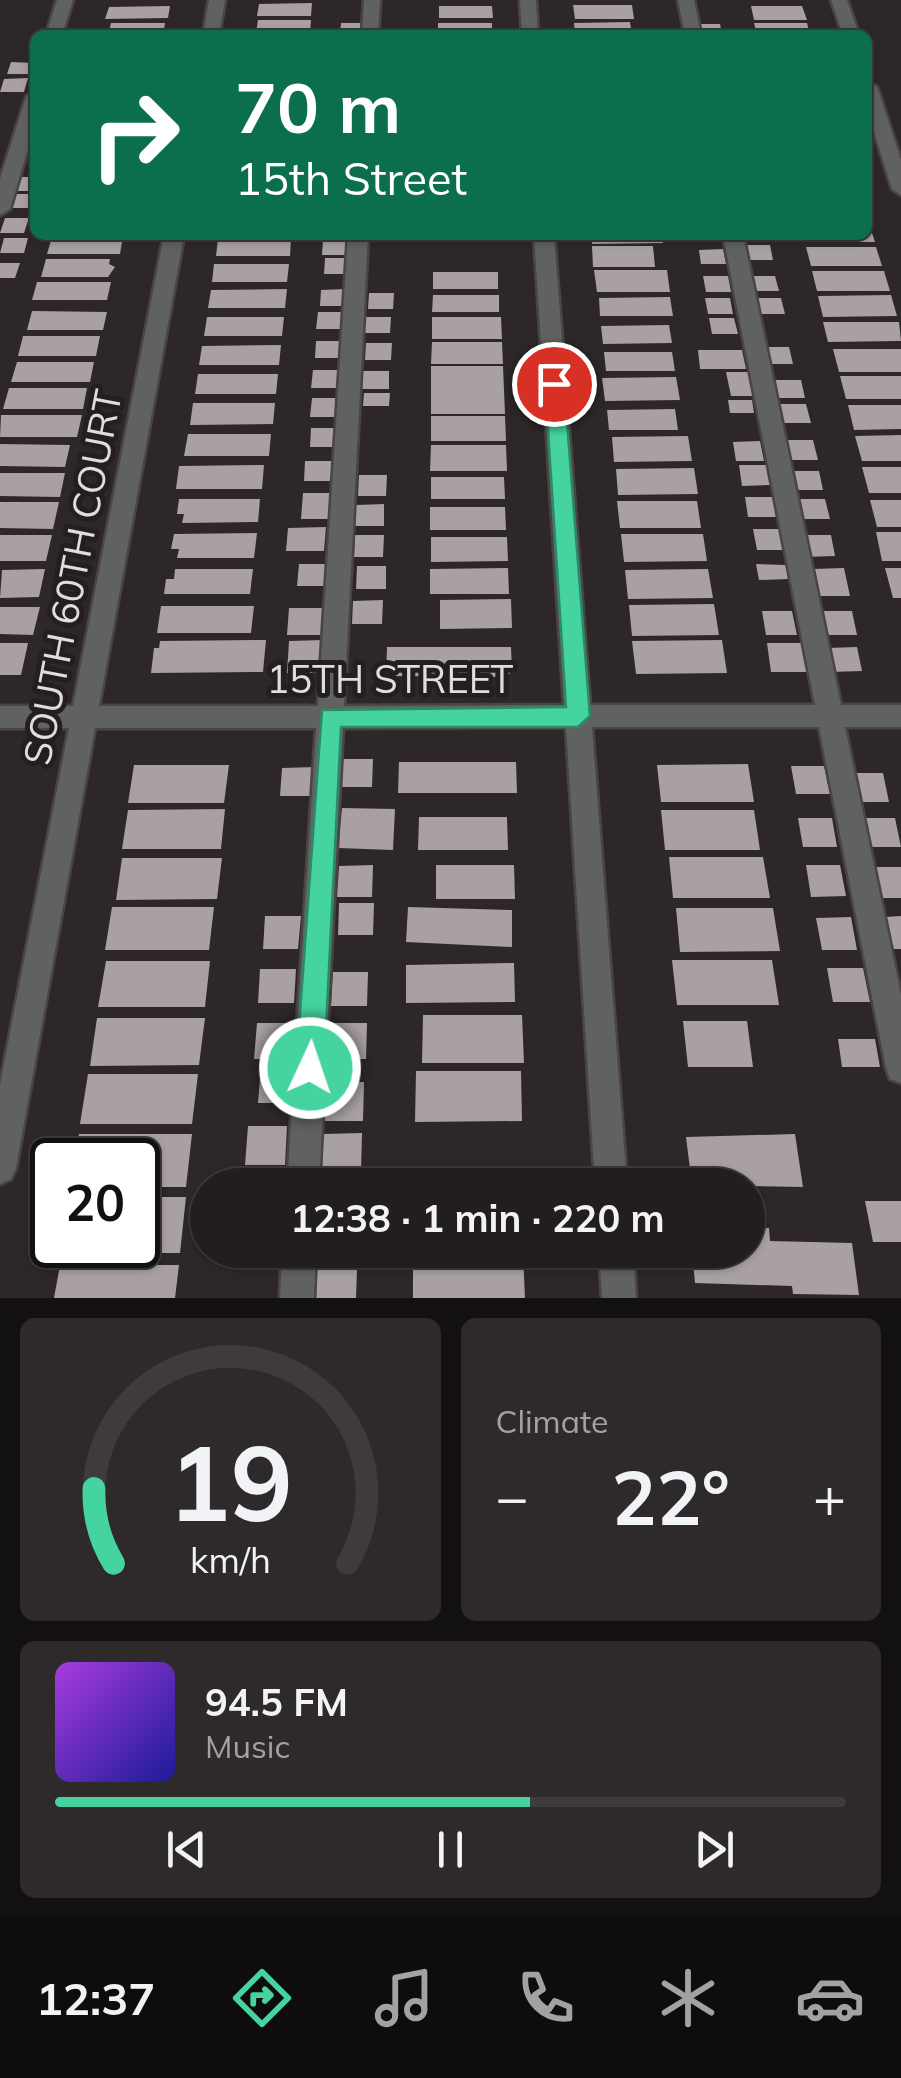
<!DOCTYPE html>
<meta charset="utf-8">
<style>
:root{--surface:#221d1f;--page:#2e2a2c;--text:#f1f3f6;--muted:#a2a2a4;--line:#3f3b3d;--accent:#45d49f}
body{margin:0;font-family:Mulish,sans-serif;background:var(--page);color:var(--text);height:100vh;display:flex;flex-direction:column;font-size:38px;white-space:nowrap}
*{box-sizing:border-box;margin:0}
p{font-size:32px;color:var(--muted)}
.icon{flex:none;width:55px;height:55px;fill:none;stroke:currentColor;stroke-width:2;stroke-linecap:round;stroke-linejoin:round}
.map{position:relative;height:1298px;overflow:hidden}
.details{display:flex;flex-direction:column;gap:20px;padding:20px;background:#131011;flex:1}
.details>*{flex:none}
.guide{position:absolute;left:30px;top:30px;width:842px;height:210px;border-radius:15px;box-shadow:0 2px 8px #0004,0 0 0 2px var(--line);background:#0b6e4f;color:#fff;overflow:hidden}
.speed{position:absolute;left:30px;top:1138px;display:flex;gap:20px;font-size:50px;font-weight:700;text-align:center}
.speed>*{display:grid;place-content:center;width:130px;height:130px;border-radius:50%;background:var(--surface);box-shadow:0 2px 8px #0004,0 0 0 2px var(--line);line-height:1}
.speed .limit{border:5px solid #111;border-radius:15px;background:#fff;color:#111}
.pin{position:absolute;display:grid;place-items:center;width:85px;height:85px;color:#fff;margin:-42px;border:5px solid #fff;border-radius:50%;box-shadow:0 2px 10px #0007}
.me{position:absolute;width:110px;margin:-55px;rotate:3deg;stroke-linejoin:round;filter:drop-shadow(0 0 8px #0008)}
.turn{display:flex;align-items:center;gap:35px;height:210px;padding:0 40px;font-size:45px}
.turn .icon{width:130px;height:130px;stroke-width:2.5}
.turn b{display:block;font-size:70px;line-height:85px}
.big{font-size:75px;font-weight:700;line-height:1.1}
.details .card{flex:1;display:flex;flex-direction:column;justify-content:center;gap:15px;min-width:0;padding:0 35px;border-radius:15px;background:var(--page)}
.details .dial{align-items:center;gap:0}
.dial svg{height:260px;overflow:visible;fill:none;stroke:var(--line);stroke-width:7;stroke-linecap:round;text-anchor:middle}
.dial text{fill:var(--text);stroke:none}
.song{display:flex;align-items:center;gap:30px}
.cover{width:120px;height:120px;border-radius:15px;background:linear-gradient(135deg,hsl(280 70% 55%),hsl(240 70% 35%))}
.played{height:10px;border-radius:5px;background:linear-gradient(90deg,var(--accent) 60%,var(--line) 60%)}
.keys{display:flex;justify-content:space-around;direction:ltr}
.heat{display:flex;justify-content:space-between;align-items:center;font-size:55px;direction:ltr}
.details .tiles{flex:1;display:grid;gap:20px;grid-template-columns:1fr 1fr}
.card:last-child{grid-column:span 2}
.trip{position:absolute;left:190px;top:1168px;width:575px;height:100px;border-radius:50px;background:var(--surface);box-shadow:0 2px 8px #0004,0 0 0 2px var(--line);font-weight:700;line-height:100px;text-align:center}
.dock{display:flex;height:160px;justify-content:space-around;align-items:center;background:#0e0c0c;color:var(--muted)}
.dock .icon{width:70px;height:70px}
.dock .selected{color:var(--accent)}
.dock b{font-size:45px;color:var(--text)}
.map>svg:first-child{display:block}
.building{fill:#a8a0a2}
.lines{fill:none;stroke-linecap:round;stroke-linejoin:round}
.minor-casing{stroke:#4a4446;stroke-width:5}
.minor{fill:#5f6260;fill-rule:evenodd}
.route{fill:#45d49f;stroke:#2d8a67;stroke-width:2.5}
.labels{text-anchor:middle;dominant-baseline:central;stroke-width:10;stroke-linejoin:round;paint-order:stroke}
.street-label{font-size:38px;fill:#e1dddd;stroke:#241e1f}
</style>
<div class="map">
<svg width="901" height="1298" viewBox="0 0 901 1298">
<rect width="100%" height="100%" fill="#2d2729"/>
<g class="building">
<path d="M312 3 311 16H257L259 4Z"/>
<path d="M573 5H632L634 19H575Z"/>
<path d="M170 6 168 18 105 19 109 7Z"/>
<path d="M439 6H492L493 18H439Z"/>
<path d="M751 6H802L807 20H754Z"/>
<path d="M258 20H311L310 33H256Z"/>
<path d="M630 22 632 35H575L574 23Z"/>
<path d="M111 23H165L163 35H108Z"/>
<path d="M341 23H361V34H340Z"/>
<rect x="438" y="23" width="54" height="12"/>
<path d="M754 23H807L810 35H757Z"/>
<path d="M699 24H720L722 35H702Z"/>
<path d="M11 62 34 63 30 74H7Z"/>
<path d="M28 78 24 92H0L4 79Z"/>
<path d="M20 177H35V191H16Z"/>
<path d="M15 194H35L34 208H11Z"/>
<path d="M5 218H29L24 233H0Z"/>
<path d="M868 221 875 242H805L803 235H868Z"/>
<path d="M591 235H661L663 243 592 244Z"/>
<path d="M123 236 120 254H47L52 237Z"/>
<path d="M4 238H28L24 253H0Z"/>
<path d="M291 238 290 256H216L218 239Z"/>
<path d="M323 240H347L346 255H322Z"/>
<path d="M746 245H770L773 260H749Z"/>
<path d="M592 246H653L655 267H593Z"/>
<path d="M806 247H876L882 266H811Z"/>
<path d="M723 249 726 264H701L699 250Z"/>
<path d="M325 258H349L348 274H324Z"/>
<path d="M46 259H110L109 264 115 267 108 277H41Z"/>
<path d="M0 263H20L15 278H0Z"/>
<path d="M214 264H289L287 282H212Z"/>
<path d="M594 270H667L670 292H597Z"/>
<path d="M812 271H884L890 291H817Z"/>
<rect x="433" y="272" width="65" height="17"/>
<path d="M703 276H728L731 292H706Z"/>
<path d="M751 276H775L779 291H754Z"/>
<path d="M37 282H111L107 300H32Z"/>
<path d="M287 289 285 308H208L211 290Z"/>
<path d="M346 289 344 306H320L321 290Z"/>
<path d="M369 293H394L393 309H368Z"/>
<path d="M433 295H499V312H432Z"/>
<path d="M891 295 897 316 823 317 818 296Z"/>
<path d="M670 297 673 316H600L599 298Z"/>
<path d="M705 298H730L733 314H708Z"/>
<path d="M756 298H781L785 314H760Z"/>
<path d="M32 311 107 312 103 330H27Z"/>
<path d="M318 312H343L342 329H316Z"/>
<path d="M207 317H284L282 336H204Z"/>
<path d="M365 317H391L390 333H365Z"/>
<path d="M432 317H501L502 339H432Z"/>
<path d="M709 318H734L738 334H712Z"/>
<path d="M823 322H899L901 341 828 342Z"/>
<path d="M669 325 672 343 603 344 601 326Z"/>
<path d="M23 336H100L96 356H18Z"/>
<path d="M316 341H342L341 358H315Z"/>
<path d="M432 342H502L503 364H431Z"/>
<path d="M366 343H392L391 360H365Z"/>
<path d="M281 345 279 365H199L202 346Z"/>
<path d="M764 347H789L793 364H767Z"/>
<path d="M833 349H901V372H839Z"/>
<path d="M698 350H742L746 369H700Z"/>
<path d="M604 352H672L675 371H606Z"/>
<path d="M17 362H94L90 382H11Z"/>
<path d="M431 366H503L505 414H431Z"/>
<path d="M313 370H339L338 388H311Z"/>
<path d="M363 371H389V389H362Z"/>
<path d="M726 372H750L755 396H731Z"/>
<path d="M198 374H278L276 394H195Z"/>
<path d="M840 376H901V399H846Z"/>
<path d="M676 377 680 400 605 401 602 378Z"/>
<path d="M774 380H801L805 398H778Z"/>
<path d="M9 388H87L83 409H3Z"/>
<path d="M364 393H390L389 406H363Z"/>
<path d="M312 398H339L337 417H310Z"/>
<path d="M728 400H752L754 413H730Z"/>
<path d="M193 403H275L273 424 190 425Z"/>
<path d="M778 404H806L811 423H782Z"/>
<path d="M848 405H901V429L854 430Z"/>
<path d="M675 409 678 430H609L607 410Z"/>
<path d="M1 415H82L77 437H0Z"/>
<path d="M431 416H505L506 441H431Z"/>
<path d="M311 428H338L337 447H310Z"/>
<path d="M188 434H271L269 456H184Z"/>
<path d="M901 435V461H862L855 436Z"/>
<path d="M688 436 692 461 614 462 612 437Z"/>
<path d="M786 440H813L818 460H790Z"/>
<path d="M760 441 764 461H736L733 442Z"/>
<path d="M0 444 70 445 65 467 0 466Z"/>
<path d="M431 445H506L507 471H430Z"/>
<path d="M305 461H333L332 481H304Z"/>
<path d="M264 465 262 489H176L179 466Z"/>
<path d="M739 465H766L770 485 742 486Z"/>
<path d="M862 467H901V493H869Z"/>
<path d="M694 468 698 494 618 495 616 469Z"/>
<path d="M791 471H819L823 490H795Z"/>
<path d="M0 473H65L60 497 0 496Z"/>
<path d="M359 475H387L386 496H358Z"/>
<path d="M431 477H504L505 499H431Z"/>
<path d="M303 493H331L330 519H301Z"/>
<path d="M745 497H773L777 517H748Z"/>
<path d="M179 499H260L258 522 182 523 184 514H177Z"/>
<path d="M797 499H825L830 519H801Z"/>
<path d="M870 500H901V527H877Z"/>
<path d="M617 501H697L701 528H620Z"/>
<path d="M0 502H59L53 529 0 528Z"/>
<path d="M384 504V526H355L356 505Z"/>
<path d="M430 507H505L506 530H430Z"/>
<path d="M326 527 324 551H286L288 528Z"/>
<path d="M753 529H779L783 550H757Z"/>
<path d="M876 532H901V561H882Z"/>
<path d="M257 533 254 558H177L179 549H171L174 534Z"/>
<path d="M621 534H703L707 561 624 562Z"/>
<path d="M0 535H52L46 561H0Z"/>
<path d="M355 535H384L383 557H354Z"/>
<path d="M802 535H831L835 556 806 557Z"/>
<path d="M431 537H507L508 561 431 562Z"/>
<path d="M299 564H329L327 586H297Z"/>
<path d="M756 564 786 565 788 579 759 580Z"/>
<path d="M357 566H386V589H356Z"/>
<path d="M508 568 509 594H430V569Z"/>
<path d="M844 568 850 596H818L812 569Z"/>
<path d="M885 568H901V598H893Z"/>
<path d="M45 569 39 597 0 598 2 570Z"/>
<path d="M175 569H253L250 594H164L166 579H174Z"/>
<path d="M708 569 713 598 628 599 625 570Z"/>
<path d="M511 599 512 628 440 629V600Z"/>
<path d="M383 600 382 624H352L353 601Z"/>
<path d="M714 604 719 635 632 636 629 605Z"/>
<path d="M161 606H254L251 633H157Z"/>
<path d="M0 607H40L33 635 0 634Z"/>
<path d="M289 608H323L321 635H287Z"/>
<path d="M762 611H792L797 635H766Z"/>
<path d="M822 611H852L857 635H826Z"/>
<path d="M266 640 263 672 151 673 154 648H159L160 641Z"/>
<path d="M323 640 321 673H287L289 641Z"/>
<path d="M722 640 727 673 636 674 632 641Z"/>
<path d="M0 643H28L21 675H0Z"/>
<path d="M767 643H801L807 672H771Z"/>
<path d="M387 647H511L512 671 506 677 386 676Z"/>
<path d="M857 647 862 671 831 672 826 648Z"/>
<path d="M340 759H373L372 787H339Z"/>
<path d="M399 762H516L517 793H398Z"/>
<path d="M748 764 754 802H661L657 765Z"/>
<path d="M134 765H229L224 803H128Z"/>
<path d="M791 766H824L830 794H796Z"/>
<path d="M315 767 313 796H280L282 768Z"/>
<path d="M850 773H883L889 802H856Z"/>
<path d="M342 808 395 809 393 850 338 848Z"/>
<path d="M225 809 221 849H122L128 810Z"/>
<path d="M661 810H754L760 850H665Z"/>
<path d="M419 817H507L508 850H418Z"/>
<path d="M798 818H832L837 847H803Z"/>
<path d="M861 818H895L901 847H867Z"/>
<path d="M669 857H763L770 898H673Z"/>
<path d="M122 858H222L217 899 116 900Z"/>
<path d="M373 865 372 897H337L339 866Z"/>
<path d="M436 865H514L515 899H436Z"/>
<path d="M806 865H840L846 896 811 897Z"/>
<path d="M872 867H901V898H878Z"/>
<path d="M339 903H374L373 935H338Z"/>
<path d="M112 907H214L209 950H105Z"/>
<path d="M408 907 512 910V947L406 942Z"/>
<path d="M676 908H773L780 951 680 952Z"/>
<path d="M265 916H301L298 949H263Z"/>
<path d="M901 916V949H892L885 917Z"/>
<path d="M851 917 857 950H822L816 918Z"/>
<path d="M672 960H772L779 1005H677Z"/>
<path d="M106 961H210L205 1007H98Z"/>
<path d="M514 963 515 1002 406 1003V965Z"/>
<path d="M827 968H863L870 1002H833Z"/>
<path d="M260 969H296L294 1003H258Z"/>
<path d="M333 972H368L367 1006H331Z"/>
<path d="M423 1015H522L524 1063H422Z"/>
<path d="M97 1018H205L199 1065 90 1066Z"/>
<path d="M683 1021H747L753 1067H688Z"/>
<path d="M257 1023H294L292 1059H254Z"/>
<path d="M330 1023H367L366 1059H328Z"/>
<path d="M838 1039H875L880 1067H842Z"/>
<path d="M261 1066H299L296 1103H258Z"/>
<path d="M416 1071H521L522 1121 415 1122Z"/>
<path d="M88 1074H198L192 1124H80Z"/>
<path d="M364 1082 363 1121H324L326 1083Z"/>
<path d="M248 1126H287L285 1165H245Z"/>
<path d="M362 1133 361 1174 322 1173 323 1134Z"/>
<path d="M79 1134H192L186 1187H138V1160H75Z"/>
<path d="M795 1134 803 1187 692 1185 686 1137Z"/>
<path d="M138 1197H186L180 1253H61L62 1245H138Z"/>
<path d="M865 1201H901V1242H873Z"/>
<path d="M748 1227 769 1228 770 1241 852 1243 859 1295 793 1294 792 1286 695 1283 692 1250H748Z"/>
<path d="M413 1254H523L525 1298H413Z"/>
<path d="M60 1265H179L175 1298H54Z"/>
<path d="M357 1269 356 1298H315L316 1270Z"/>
</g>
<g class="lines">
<defs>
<g id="minor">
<path d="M57 0H73L62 35H46Z"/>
<path d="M209 0H225L219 35H203Z"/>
<path d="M364 0H380L378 35H362Z"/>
<path d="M520 0H536L538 35H522Z"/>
<path d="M678 0H694L701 35H685Z"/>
<path d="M831 0H847L859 35H843Z"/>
<path d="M868 82 877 87 901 160V195L892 189 868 113Z"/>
<path d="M35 92V126L10 209 0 215V179L26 97Z"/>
<path d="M164 235H184L99 706H318L348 235H368L344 706 564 705 534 235H554L590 705H815L723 235H743L841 705H901V727H845L901 995V1083L890 1079 886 1068 819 727H592L627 1185H595L566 727 343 728 319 1185H287L316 728H95L16 1168 11 1179 0 1184V1085L69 728H0V706H73Z"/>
<path d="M282 1250H316L314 1298H280Z"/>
<path d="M599 1250H633L636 1298H602Z"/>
</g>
</defs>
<use href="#minor" class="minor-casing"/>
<use href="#minor" class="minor"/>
</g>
<path class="route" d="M554 377 564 384 590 716 578 727H341L324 1068 320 1077 310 1081 300 1077 296 1068 322 710 566 707 545 384Z"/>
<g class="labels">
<g class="street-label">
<text transform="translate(72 577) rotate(-79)">SOUTH 60TH COURT</text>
<text x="390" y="679">15TH STREET</text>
</g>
</g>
</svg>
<div class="speed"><div class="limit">20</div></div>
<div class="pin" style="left:554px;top:384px;background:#d93025"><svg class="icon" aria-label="arrive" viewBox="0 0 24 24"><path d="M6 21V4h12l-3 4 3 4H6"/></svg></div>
<svg class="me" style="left:310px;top:1068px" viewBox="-20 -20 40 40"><circle r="17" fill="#45d49f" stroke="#fff" stroke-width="3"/><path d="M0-11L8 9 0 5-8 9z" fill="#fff"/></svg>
<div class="trip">12:38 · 1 min · 220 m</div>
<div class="guide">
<div class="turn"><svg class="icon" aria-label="right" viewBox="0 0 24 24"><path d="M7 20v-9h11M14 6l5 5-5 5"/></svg><div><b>70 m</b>15th Street</div></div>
</div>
</div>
<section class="details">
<div class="tiles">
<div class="card dial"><svg viewBox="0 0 100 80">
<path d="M14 69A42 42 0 1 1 86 69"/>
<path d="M14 69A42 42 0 0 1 8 46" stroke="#45d49f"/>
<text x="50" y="56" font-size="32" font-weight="700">19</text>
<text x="50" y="72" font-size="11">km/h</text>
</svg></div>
<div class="card"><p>Climate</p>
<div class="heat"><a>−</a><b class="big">22°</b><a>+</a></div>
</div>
<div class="card">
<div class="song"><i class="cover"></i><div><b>94.5 FM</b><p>Music</p></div></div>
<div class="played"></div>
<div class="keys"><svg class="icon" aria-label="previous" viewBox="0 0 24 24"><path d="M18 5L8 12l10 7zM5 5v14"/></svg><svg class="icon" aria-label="pause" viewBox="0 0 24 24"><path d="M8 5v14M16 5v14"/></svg><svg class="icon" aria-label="next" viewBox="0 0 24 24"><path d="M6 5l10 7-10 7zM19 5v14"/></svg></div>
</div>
</div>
</section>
<nav class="dock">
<b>12:37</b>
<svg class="icon selected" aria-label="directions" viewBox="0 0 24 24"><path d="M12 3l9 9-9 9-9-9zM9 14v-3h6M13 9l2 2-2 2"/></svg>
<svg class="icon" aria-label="music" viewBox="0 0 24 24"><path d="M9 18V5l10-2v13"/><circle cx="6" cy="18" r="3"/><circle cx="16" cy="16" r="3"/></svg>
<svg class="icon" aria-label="phone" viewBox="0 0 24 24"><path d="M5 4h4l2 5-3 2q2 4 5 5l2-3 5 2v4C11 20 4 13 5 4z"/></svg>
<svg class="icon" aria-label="climate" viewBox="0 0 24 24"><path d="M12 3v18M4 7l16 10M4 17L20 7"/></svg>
<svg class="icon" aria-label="car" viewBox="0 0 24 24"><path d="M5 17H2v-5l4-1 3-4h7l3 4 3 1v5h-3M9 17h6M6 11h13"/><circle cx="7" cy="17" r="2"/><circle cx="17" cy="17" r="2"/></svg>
</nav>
